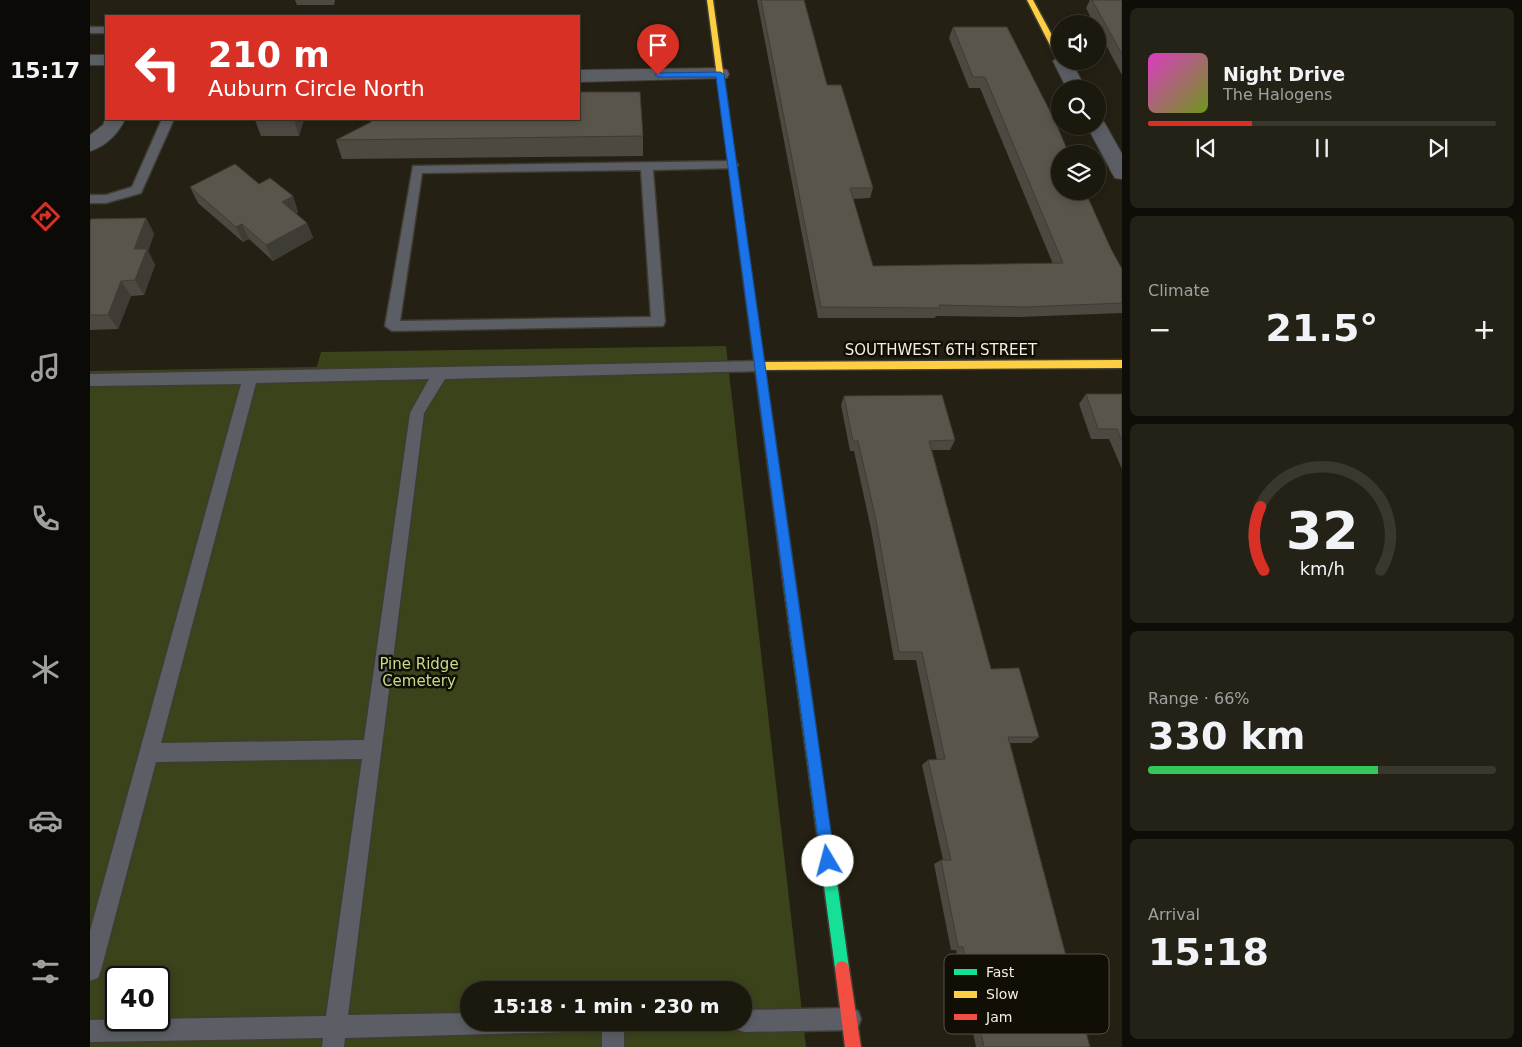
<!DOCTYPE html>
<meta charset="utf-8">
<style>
:root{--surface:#1b180e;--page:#242117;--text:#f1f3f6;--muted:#a0a09e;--line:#39372e;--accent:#d93025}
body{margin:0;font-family:"DejaVu Sans",sans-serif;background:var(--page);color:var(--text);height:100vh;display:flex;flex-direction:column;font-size:19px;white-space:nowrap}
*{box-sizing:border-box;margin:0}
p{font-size:16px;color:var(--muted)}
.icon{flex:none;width:28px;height:28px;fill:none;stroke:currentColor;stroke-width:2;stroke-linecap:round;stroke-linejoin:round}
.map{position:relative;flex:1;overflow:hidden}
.details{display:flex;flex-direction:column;gap:8px;padding:8px;background:#0f0d08;width:400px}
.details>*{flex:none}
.banner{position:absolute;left:15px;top:15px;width:475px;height:105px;border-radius:0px;box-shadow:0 2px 8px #0003,0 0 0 1px var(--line);background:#d93025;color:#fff;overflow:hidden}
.controls{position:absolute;left:961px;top:15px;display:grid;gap:10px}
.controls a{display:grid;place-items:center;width:55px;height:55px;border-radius:50%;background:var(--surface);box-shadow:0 2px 8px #0003,0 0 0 1px var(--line);font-size:25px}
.speed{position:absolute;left:15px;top:966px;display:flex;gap:10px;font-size:25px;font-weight:700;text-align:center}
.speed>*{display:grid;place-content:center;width:65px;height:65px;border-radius:50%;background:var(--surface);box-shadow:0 2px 8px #0003,0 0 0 1px var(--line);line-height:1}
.speed .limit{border:2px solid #111;border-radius:8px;background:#fff;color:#111}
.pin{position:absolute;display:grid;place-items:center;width:42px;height:42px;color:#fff;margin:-51px -21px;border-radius:50% 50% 50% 0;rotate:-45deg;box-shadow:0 0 5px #0007}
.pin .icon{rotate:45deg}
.me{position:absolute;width:55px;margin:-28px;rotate:352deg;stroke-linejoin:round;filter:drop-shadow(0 0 4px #0008)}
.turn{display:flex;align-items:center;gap:18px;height:105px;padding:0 20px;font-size:22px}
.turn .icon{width:65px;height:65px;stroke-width:2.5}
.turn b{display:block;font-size:35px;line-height:42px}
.big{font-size:38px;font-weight:800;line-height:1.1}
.details .card{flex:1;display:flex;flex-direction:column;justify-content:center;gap:8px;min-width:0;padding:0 18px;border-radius:8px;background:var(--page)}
.details .dial{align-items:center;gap:0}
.dial svg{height:130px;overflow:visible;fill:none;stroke:var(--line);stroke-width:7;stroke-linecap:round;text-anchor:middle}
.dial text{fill:var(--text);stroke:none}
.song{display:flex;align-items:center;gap:15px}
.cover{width:60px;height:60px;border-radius:8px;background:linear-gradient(135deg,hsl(310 70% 55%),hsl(80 70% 35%))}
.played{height:5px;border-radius:2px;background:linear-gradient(90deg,var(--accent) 30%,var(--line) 30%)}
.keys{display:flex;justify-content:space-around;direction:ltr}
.heat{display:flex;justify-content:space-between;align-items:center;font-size:28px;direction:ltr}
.charge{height:8px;border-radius:4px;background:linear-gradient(90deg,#34c759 66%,var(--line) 0)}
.trip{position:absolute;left:370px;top:981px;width:292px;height:50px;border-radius:25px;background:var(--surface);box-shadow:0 2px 8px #0003,0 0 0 1px var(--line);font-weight:800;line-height:50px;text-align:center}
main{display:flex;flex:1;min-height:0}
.dock{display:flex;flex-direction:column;width:90px;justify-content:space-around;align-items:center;background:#0b0a06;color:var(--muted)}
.dock .icon{width:35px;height:35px}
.dock .selected{color:var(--accent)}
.dock b{font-size:22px;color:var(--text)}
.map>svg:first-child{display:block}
.green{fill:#3b431b;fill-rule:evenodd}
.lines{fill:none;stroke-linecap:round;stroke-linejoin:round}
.lane-casing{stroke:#3f3c31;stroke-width:3}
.street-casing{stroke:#3f3c31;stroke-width:2}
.fast-casing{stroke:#3f3c31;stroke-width:3}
.slow-casing{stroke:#3f3c31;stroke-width:3}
.jam-casing{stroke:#3f3c31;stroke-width:3}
.lane{fill:#5c5e65;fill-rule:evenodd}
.street{fill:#5c5e65;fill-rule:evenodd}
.fast{fill:#16e098;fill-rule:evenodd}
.slow{fill:#ffcf43;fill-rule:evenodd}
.jam{fill:#f24e42;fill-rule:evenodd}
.wall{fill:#4d4940}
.shaded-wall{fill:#3e3c34}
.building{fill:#59554b;stroke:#3e3c34}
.route{fill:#1a73e8;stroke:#114b97}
.labels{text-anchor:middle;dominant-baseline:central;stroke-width:5;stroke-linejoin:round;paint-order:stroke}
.street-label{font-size:15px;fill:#f4efe0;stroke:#110e05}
.park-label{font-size:15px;fill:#c8dc88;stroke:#110e05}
.key{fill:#110e05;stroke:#555247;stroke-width:1}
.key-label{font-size:14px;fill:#f4efe0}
</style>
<main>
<nav class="dock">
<b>15:17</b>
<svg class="icon selected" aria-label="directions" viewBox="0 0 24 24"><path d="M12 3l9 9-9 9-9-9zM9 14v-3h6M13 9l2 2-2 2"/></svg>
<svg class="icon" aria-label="music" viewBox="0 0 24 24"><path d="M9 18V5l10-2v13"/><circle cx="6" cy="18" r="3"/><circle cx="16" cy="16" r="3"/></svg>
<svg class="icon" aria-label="phone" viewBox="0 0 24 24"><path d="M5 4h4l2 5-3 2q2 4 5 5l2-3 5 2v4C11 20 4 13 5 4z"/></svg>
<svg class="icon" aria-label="climate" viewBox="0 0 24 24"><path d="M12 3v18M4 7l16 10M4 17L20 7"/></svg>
<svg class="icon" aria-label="car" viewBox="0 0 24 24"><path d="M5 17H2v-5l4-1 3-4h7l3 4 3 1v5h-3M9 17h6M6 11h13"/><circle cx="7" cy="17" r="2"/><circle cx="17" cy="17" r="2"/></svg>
<svg class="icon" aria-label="filters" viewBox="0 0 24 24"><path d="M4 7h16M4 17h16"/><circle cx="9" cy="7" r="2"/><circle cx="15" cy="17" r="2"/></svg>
</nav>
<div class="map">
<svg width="1032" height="1047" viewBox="0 0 1032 1047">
<rect width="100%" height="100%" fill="#242013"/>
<path class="green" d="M636 346 716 1047H0V371L227 367 231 352ZM26 978H69V1020H26ZM379 990H654V1022H379Z"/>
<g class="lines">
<defs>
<g id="lane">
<rect x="0" y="27" width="16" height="6"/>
<path d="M72 119H84L51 193 16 203H0V195H16L42 187Z"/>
<path d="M642 161 646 162 648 165 646 168 563 170 575 322 573 326 302 331 295 326 323 166ZM551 170 561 317 310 321 332 173Z"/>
<path d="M670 361 675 362 677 366 675 370 670 371 355 379 334 413 258 1015 379 1013V1022H534V1047H512V1031L255 1038 254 1047H232L233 1038 0 1042V1020L236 1016 272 759 66 762 11 970 8 978 0 981V931L151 384 0 386V374ZM339 379 320 413 274 740 71 743 166 383Z"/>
<path d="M760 1008 768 1011 771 1019 768 1027 760 1030 654 1032 646 1029 644 1022H654V1010Z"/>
</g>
<g id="street">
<rect x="0" y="55" width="16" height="10"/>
<path d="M970 56V61H981L996 89H977L963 61Z"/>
<path d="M630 68 637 70 639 74 637 78 489 82V70Z"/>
<path d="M16 118 35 119C29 133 15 147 0 151V135L13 125Z"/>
<path d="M1008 120 1014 122 1032 154V179L1025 178 1022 173 997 126H1008Z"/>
</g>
<path id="fast" d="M699 575 703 576 705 580 759 968 757 973 752 975 747 973 745 968 693 580 695 576Z"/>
<g id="slow">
<path d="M617 0H623L653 215 649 218 645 215Z"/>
<path d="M937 0H943L970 50V59L966 57Z"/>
<path d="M1032 360V368L670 370 665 366 670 362Z"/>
</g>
<g id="jam">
<path d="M649 212 653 215 705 580 703 584 699 585 695 584 693 580 645 215Z"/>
<path d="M752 961 757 963 759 968 771 1047H755L745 968 747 963Z"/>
</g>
</defs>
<use href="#lane" class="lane-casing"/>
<use href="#street" class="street-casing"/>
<use href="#fast" class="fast-casing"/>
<use href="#slow" class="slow-casing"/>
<use href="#jam" class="jam-casing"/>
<use href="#lane" class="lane"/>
<use href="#street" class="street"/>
<use href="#fast" class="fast"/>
<use href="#slow" class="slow"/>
<use href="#jam" class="jam"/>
</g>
<g class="wall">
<path d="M205 0H245L244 5H207Z"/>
<path d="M667 0H714L737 85 783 188 780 198 763 199 783 266 963 264 890 88H879L859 38 863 27 1021 249 1032 269V313L929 317 846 316 845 318H728Z"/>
<path d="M1000 0H1032V75L1008 30V24H1004L996 8Z"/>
<path d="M214 119 209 136H171L165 120Z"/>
<path d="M553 136V156L252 159 246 140Z"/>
<path d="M169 184 203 196 208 212 206 213 217 223 223 238 183 261 159 239 153 242 108 203 100 187Z"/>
<path d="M56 218 64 234 58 251 65 265 54 295 41 296 28 329 0 330V221Z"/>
<path d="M996 394H1032V469L1019 439H1001L989 404Z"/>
<path d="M754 396 865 440 860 450H842L901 669 949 737 941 743H920L1000 1047H886L866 950H861L844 864 851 860H853L832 765 838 760H847L826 660H804L781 529 764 451H760L751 405Z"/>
</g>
<g class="shaded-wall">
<path d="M204 119H214L209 136 204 120Z"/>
<path d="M203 196 208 212 198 217 192 202Z"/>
<path d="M56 218 64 234 58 251 65 265 54 295 45 280 44 249Z"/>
<path d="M217 223 223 238 183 261 176 245Z"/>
<path d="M152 224 159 239 153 242 146 227Z"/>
<path d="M31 281 41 296 28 329 18 315Z"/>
</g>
<g class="building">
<path d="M671 0H714L737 85H751L783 188H760L783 266 973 263 895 77H883L863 27H917L965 121 979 154H970V191H995L1021 249 1032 269V303L935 307 849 305 850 308 731 307Z"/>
<path d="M1002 0H1032V54Z"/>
<path d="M489 92H550L553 136 246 140 281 122V119H489Z"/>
<path d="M166 119H204V120H165Z"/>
<path d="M145 164 169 184 180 178 203 196 192 202 217 223 176 245 152 224 146 227 100 187Z"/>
<path d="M56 218 44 249H57L45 280 31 281 18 315H0V221L1 219Z"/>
<path d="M996 394H1032V441L1027 429H1008Z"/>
<path d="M852 395 865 440 839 441 901 669 929 668 949 737H918L1000 1047H894L873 947H868L851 860H861L838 760 855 759 832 652H809L786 520 768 441H763L754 396Z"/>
</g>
<path class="route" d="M630 72 634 74 745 861 743 866 738 868 733 866 731 861 626 77H568L565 75 568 73Z"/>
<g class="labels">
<g class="street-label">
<text x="851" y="350">SOUTHWEST 6TH STREET</text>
</g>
<g class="park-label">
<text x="329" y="664">Pine Ridge<tspan x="329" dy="17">Cemetery</tspan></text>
</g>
</g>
<rect x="854" y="954" width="165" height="80" rx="8" class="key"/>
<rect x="864" y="969" width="23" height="6" fill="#16e098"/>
<rect x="864" y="991" width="23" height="7" fill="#ffcf43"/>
<rect x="864" y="1014" width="23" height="6" fill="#f24e42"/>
<g class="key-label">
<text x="896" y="977">Fast</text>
<text x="896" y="999">Slow</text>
<text x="896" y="1022">Jam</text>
</g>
</svg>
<div class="controls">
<a><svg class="icon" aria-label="sound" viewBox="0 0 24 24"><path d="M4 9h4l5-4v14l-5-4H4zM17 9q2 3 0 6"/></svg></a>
<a><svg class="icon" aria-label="search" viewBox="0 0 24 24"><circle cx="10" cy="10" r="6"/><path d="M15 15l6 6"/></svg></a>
<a><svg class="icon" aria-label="layers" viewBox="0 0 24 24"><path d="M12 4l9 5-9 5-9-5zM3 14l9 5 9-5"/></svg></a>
</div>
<div class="speed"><div class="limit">40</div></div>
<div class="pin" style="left:568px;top:75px;background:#d93025"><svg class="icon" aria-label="arrive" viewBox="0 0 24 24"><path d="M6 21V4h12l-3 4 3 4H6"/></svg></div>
<svg class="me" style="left:738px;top:861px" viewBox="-20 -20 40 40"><circle r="19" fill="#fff"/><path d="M0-13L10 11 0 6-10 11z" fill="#1a73e8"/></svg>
<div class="trip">15:18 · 1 min · 230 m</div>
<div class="banner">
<div class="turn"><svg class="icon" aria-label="left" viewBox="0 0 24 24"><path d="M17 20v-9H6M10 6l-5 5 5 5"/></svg><div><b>210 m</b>Auburn Circle North</div></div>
</div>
</div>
<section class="details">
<div class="card">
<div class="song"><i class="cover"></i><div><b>Night Drive</b><p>The Halogens</p></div></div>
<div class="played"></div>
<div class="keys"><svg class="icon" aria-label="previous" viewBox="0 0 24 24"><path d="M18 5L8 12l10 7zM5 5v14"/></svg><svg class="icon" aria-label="pause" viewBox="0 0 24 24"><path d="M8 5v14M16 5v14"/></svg><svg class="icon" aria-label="next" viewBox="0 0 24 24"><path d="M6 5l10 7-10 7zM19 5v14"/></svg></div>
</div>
<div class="card"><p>Climate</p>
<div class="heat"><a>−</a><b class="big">21.5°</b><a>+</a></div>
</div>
<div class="card dial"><svg viewBox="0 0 100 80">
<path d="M14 69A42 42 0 1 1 86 69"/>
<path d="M14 69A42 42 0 0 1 12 30" stroke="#d93025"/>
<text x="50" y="56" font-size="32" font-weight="700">32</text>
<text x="50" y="72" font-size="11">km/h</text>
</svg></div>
<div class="card"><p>Range · 66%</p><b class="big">330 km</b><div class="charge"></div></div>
<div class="card"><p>Arrival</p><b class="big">15:18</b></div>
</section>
</main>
